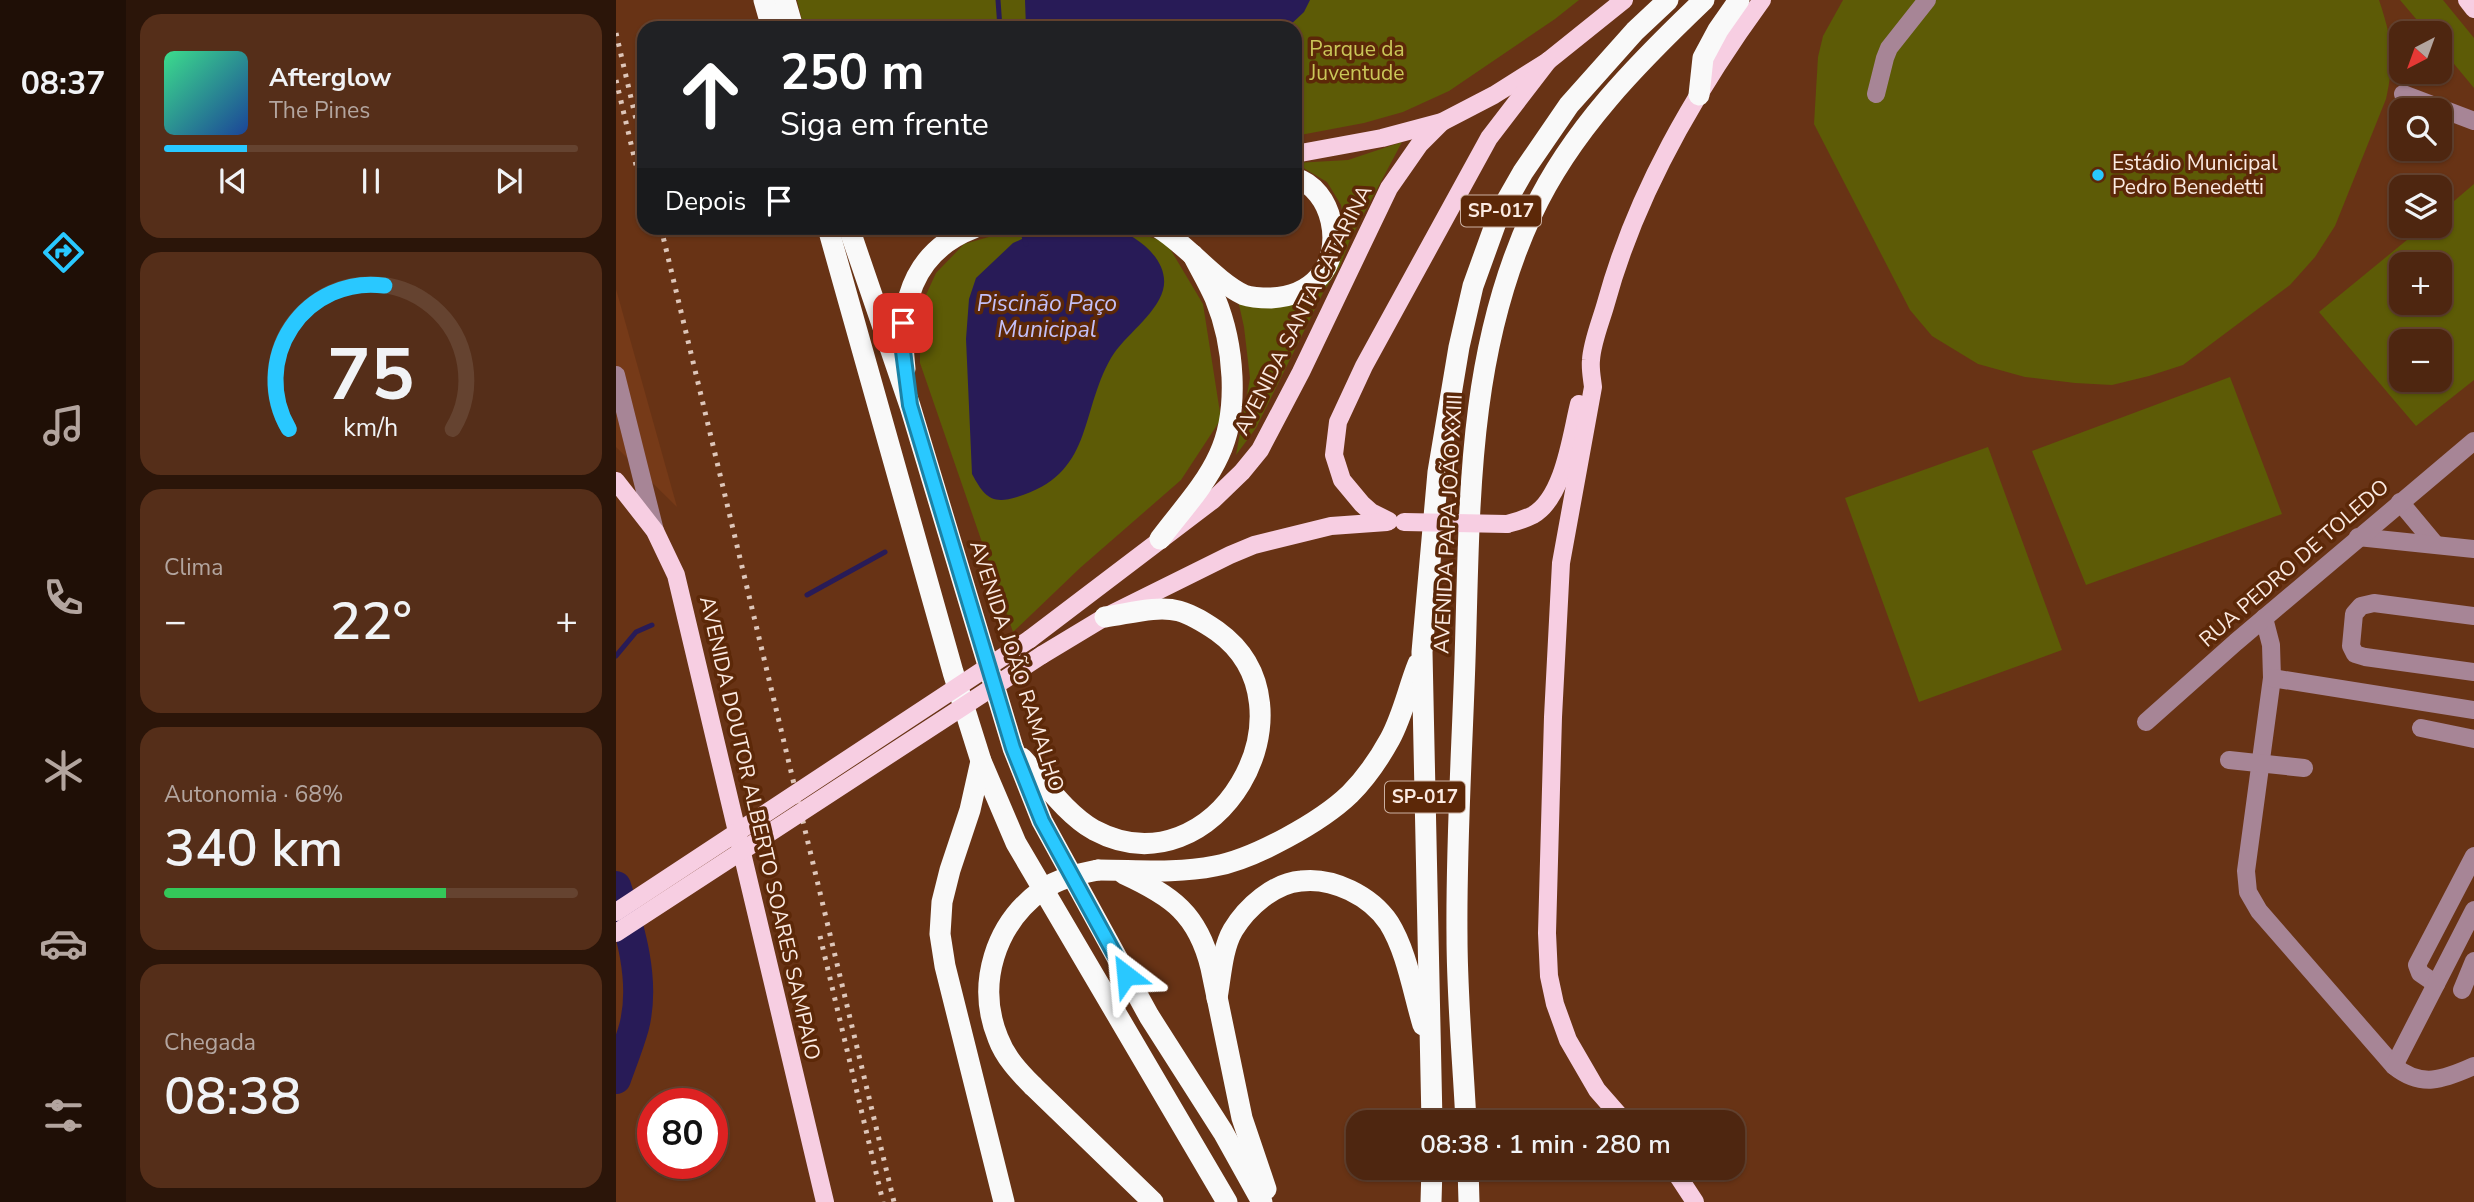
<!DOCTYPE html>
<html lang="pt">
<meta charset="utf-8">
<style>
:root{--surface:#4e2610;--page:#552e19;--text:#f1f3f6;--muted:#b3a59f;--line:#654330;--accent:#29c8ff}
body{margin:0;font-family:"Nunito Sans",sans-serif;background:var(--page);color:var(--text);height:100vh;display:flex;flex-direction:column;font-size:26px;white-space:nowrap}
*{box-sizing:border-box;margin:0}
p{font-size:23px;color:var(--muted)}
.icon{flex:none;width:38px;height:38px;fill:none;stroke:currentColor;stroke-width:2;stroke-linecap:round;stroke-linejoin:round}
.map{position:relative;flex:1;overflow:hidden}
.drawer{display:flex;flex-direction:column;gap:14px;padding:14px;background:#2b1509;width:490px}
.drawer>*{flex:none}
.hud{position:absolute;left:21px;top:21px;width:665px;height:214px;border-radius:21px;box-shadow:0 2px 5px #0004,0 0 0 2px var(--line);background:#202124;color:#fff;overflow:hidden}
.needle{width:46px;rotate:221deg}
.fabs{position:absolute;left:1773px;top:21px;display:grid;gap:14px}
.fabs a{display:grid;place-items:center;width:63px;height:63px;border-radius:14px;background:var(--surface);box-shadow:0 2px 5px #0004,0 0 0 2px var(--line);font-size:35px}
.speed{position:absolute;left:21px;top:1088px;display:flex;gap:14px;font-size:35px;font-weight:700;text-align:center}
.speed>*{display:grid;place-content:center;width:91px;height:91px;border-radius:50%;background:var(--surface);box-shadow:0 2px 5px #0004,0 0 0 2px var(--line);line-height:1}
.speed .limit{border:10px solid #d22;background:#fff;color:#111}
.pin{position:absolute;display:grid;place-items:center;width:60px;height:60px;color:#fff;margin:-30px;border-radius:14px;box-shadow:0 4px 10px #0006}
.me{position:absolute;width:77px;margin:-38px;rotate:331deg;stroke-linejoin:round;filter:drop-shadow(0 0 5px #0008)}
.turn{display:flex;align-items:center;gap:24px;height:147px;padding:0 28px;font-size:32px}
.turn .icon{width:91px;height:91px;stroke-width:2.5}
.turn b{display:block;font-size:49px;line-height:60px}
.then{display:flex;align-items:center;height:66px;padding:0 28px;background:#0003;gap:14px;font-size:26px}
.big{font-size:52px;font-weight:600;line-height:1.1}
.drawer .card{flex:1;display:flex;flex-direction:column;justify-content:center;gap:10px;min-width:0;padding:0 24px;border-radius:21px;background:var(--page)}
.drawer .dial{align-items:center;gap:0}
.dial svg{height:182px;overflow:visible;fill:none;stroke:var(--line);stroke-width:7;stroke-linecap:round;text-anchor:middle}
.dial text{fill:var(--text);stroke:none}
.song{display:flex;align-items:center;gap:21px}
.cover{width:84px;height:84px;border-radius:10px;background:linear-gradient(135deg,hsl(150 70% 55%),hsl(220 70% 35%))}
.played{height:7px;border-radius:4px;background:linear-gradient(90deg,var(--accent) 20%,var(--line) 20%)}
.keys{display:flex;justify-content:space-around;direction:ltr}
.heat{display:flex;justify-content:space-between;align-items:center;font-size:38px;direction:ltr}
.charge{height:10px;border-radius:5px;background:linear-gradient(90deg,#34c759 68%,var(--line) 0)}
.trip{position:absolute;left:730px;top:1110px;width:399px;height:70px;border-radius:21px;background:var(--surface);box-shadow:0 2px 5px #0004,0 0 0 2px var(--line);font-weight:600;line-height:70px;text-align:center}
main{display:flex;flex:1;min-height:0}
.menu{display:flex;flex-direction:column;width:126px;justify-content:space-around;align-items:center;background:#1f0f06;color:var(--muted)}
.menu .icon{width:49px;height:49px}
.menu .current{color:var(--accent)}
.menu b{font-size:32px;color:var(--text)}
.map>svg:first-child{display:block}
.built{fill:#763a18}
.green{fill:#5d5b06;fill-rule:evenodd}
.water{fill:#281b57}
.lines{fill:none;stroke-linecap:round;stroke-linejoin:round}
.stream{stroke:#281b57;stroke-width:5}
.river{stroke:#281b57;stroke-width:30}
.minor{stroke:#a78596;stroke-width:18}
.major{stroke:#f7cee2;stroke-width:18}
.highway{stroke:#f9f9f9;stroke-width:21}
.rail{stroke:#dec6b9;stroke-width:5;stroke-dasharray:3.5 7;stroke-linecap:butt}
.major-bridge{stroke:#f7cee2;stroke-width:18}
.highway-bridge{stroke:#f9f9f9;stroke-width:21}
.route-casing{stroke:#1b82a6;stroke-width:18}
.route{stroke:#29c8ff;stroke-width:12}
.poi-dot{fill:#29c8ff;stroke:#5c2808;stroke-width:2.5}
.labels{text-anchor:middle;dominant-baseline:central;stroke-width:7;stroke-linejoin:round;paint-order:stroke}
.shield{fill:#5c2808;stroke:#cbb0a1;stroke-width:2}
.shield-label{font-size:19px;font-weight:bold;fill:#fbeae2}
.park-label{font-size:21px;fill:#cac758;stroke:#5c2808}
.poi-label{font-size:21px;fill:#fbeae2;stroke:#5c2808;text-anchor:start}
.street-label{font-size:21px;fill:#fbeae2;stroke:#5c2808}
.water-label{font-size:23px;font-style:italic;fill:#c4c0f9;stroke:#5c2808}
</style>
<main>
<nav class="menu">
<b>08:37</b>
<svg class="icon current" aria-label="directions" viewBox="0 0 24 24"><path d="M12 3l9 9-9 9-9-9zM9 14v-3h6M13 9l2 2-2 2"/></svg>
<svg class="icon" aria-label="music" viewBox="0 0 24 24"><path d="M9 18V5l10-2v13"/><circle cx="6" cy="18" r="3"/><circle cx="16" cy="16" r="3"/></svg>
<svg class="icon" aria-label="phone" viewBox="0 0 24 24"><path d="M5 4h4l2 5-3 2q2 4 5 5l2-3 5 2v4C11 20 4 13 5 4z"/></svg>
<svg class="icon" aria-label="climate" viewBox="0 0 24 24"><path d="M12 3v18M4 7l16 10M4 17L20 7"/></svg>
<svg class="icon" aria-label="car" viewBox="0 0 24 24"><path d="M5 17H2v-5l4-1 3-4h7l3 4 3 1v5h-3M9 17h6M6 11h13"/><circle cx="7" cy="17" r="2"/><circle cx="17" cy="17" r="2"/></svg>
<svg class="icon" aria-label="filters" viewBox="0 0 24 24"><path d="M4 7h16M4 17h16"/><circle cx="9" cy="7" r="2"/><circle cx="15" cy="17" r="2"/></svg>
</nav>
<section class="drawer">
<div class="card">
<div class="song"><i class="cover"></i><div><b>Afterglow</b><p>The Pines</p></div></div>
<div class="played"></div>
<div class="keys"><svg class="icon" aria-label="previous" viewBox="0 0 24 24"><path d="M18 5L8 12l10 7zM5 5v14"/></svg><svg class="icon" aria-label="pause" viewBox="0 0 24 24"><path d="M8 5v14M16 5v14"/></svg><svg class="icon" aria-label="next" viewBox="0 0 24 24"><path d="M6 5l10 7-10 7zM19 5v14"/></svg></div>
</div>
<div class="card dial"><svg viewBox="0 0 100 80">
<path d="M14 69A42 42 0 1 1 86 69"/>
<path d="M14 69A42 42 0 0 1 56 6" stroke="#29c8ff"/>
<text x="50" y="56" font-size="32" font-weight="700">75</text>
<text x="50" y="72" font-size="11">km/h</text>
</svg></div>
<div class="card"><p>Clima</p>
<div class="heat"><a>−</a><b class="big">22°</b><a>+</a></div>
</div>
<div class="card"><p>Autonomia · 68%</p><b class="big">340 km</b><div class="charge"></div></div>
<div class="card"><p>Chegada</p><b class="big">08:38</b></div>
</section>
<div class="map">
<svg width="1858" height="1202" viewBox="0 0 1858 1202">
<rect width="100%" height="100%" fill="#683315"/>
<path class="built" d="M0 289 61 507 0 447Z"/>
<g class="green">
<path d="M181 0H963L939 19 833 91 787 112 748 123 679 136V28H188Z"/>
<path d="M1227 0H1763C1776 39 1779 58 1770 99L1719 226 1699 257 1674 285 1567 365 1533 376 1496 385 1459 383 1409 377 1362 364 1316 336 1294 310 1198 124 1202 57 1207 36Z"/>
<path d="M1784 0H1827L1858 38V88L1824 47V33H1812Z"/>
<path d="M786 142 734 240 724 266 708 291 640 428 620 455 634 378 628 327 622 300 712 278 727 248 730 234 725 205 711 182 679 163 732 160Z"/>
<path d="M1858 184V380L1800 426 1703 312 1808 226H1824V213ZM1824 264V303H1785V264ZM1824 341V380H1785V341Z"/>
<path d="M405 228H506L550 242 587 304 605 419 565 480 464 568 397 632 304 363V308L320 273 348 244Z"/>
<path d="M1614 377 1666 514 1470 585 1416 451Z"/>
<path d="M1372 447 1446 650 1303 702 1229 498Z"/>
</g>
<g class="water">
<path d="M409 0H694L688 12 671 28H410Z"/>
<path d="M430 228C449 228 476 224 494 228 520 233 555 261 547 290 540 315 508 336 495 358 463 414 478 474 401 497 375 505 368 496 356 474L350 339 353 299 360 278 397 243Z"/>
</g>
<g class="lines">
<g class="stream">
<path d="M382 0 384 28"/>
<path d="M406 228 410 244"/>
<path d="M191 595 269 552"/>
<path d="M0 656 20 632 36 625"/>
</g>
<path class="river" d="M0 886C14 929 30 981 18 1027 13 1045 6 1062 0 1079"/>
<g class="minor">
<path d="M1260 94 1269 58 1273 48 1311 0"/>
<path d="M1787 94 1858 121"/>
<path d="M0 375 39 531"/>
<path d="M1784 502 1819 544"/>
<path d="M1742 537 1858 549"/>
<path d="M1858 616 1758 603 1745 606 1738 614 1735 646 1739 654 1749 657 1858 672"/>
<path d="M1648 618 1655 645 1656 678 1630 871 1632 892 1643 911 1778 1066C1805 1088 1827 1080 1858 1066"/>
<path d="M1656 678 1858 710"/>
<path d="M1530 722 1620 642 1858 441"/>
<path d="M1805 728 1858 739"/>
<path d="M1613 760 1688 768"/>
<path d="M1820 984 1804 973 1801 965 1858 856"/>
<path d="M1846 990 1858 961"/>
<path d="M1778 1066 1858 910"/>
</g>
<g class="major">
<path d="M1851 0 1858 9"/>
<path d="M679 154 766 138 826 122 878 95 932 61 1008 0"/>
<path d="M0 481 39 531 60 575 209 1202"/>
<path d="M773 521 755 512 746 504 726 480 718 455 722 422 748 366 873 138 932 61"/>
<path d="M891 524C900 522 909 519 917 515 948 497 955 436 963 404"/>
<path d="M414 639 597 500 626 472 644 450 685 372 773 188 803 145 826 122"/>
<path d="M426 655 489 617 614 555 638 545 715 526 771 522"/>
<path d="M1009 1122 981 1090 952 1040 939 1004 933 976 931 933 937 717 945 563 977 387C976 378 974 369 975 360 976 342 985 321 990 303 1020 193 1079 92 1146 0"/>
<path d="M1056 1167 1079 1202"/>
</g>
<g class="highway">
<path d="M148 0 156 28"/>
<path d="M169 0 177 28"/>
<path d="M1083 95 1087 58 1102 30 1123 0"/>
<path d="M212 228 337 672 365 761 400 843 611 1202"/>
<path d="M233 228 294 406 397 748 426 821 533 1016 607 1132 646 1202"/>
<path d="M543 228C571 245 600 282 628 295 636 298 646 298 655 298 673 297 691 291 703 277 729 249 717 189 679 178"/>
<path d="M289 369C282 307 295 252 358 228"/>
<path d="M544 539C564 512 589 486 603 455 624 410 618 344 599 298 593 284 584 269 577 255"/>
<path d="M406 758C428 782 450 814 478 830 599 895 707 707 601 631 589 623 577 615 563 611 541 605 512 614 489 617"/>
<path d="M365 761 354 810 334 870 326 902 324 934 329 966 388 1202"/>
<path d="M482 870C521 870 559 874 599 866 638 859 705 822 734 794 750 778 763 759 774 739 787 715 792 689 802 664"/>
<path d="M508 874C556 896 582 914 595 968L626 1118 650 1189"/>
<path d="M601 998C605 976 606 949 617 930 631 907 658 883 685 881 717 877 755 896 773 923 791 952 797 992 807 1025"/>
<path d="M417 1086 537 1202"/>
<path d="M816 1122 806 652 822 472 843 347 857 286 883 214 907 172 953 105 1019 31 1052 0"/>
<path d="M850 1122C847 1060 841 998 841 936 840 844 846 752 849 660 854 508 850 356 916 214 955 130 1022 63 1088 0"/>
<path d="M852 1167 853 1202"/>
<path d="M815 1202 816 1167"/>
</g>
<g class="rail">
<path d="M0 33 28 154"/>
<path d="M0 80 28 199"/>
<path d="M45 228 278 1202"/>
<path d="M204 936 267 1202"/>
</g>
<g class="major-bridge">
<path d="M788 522 891 524"/>
<path d="M0 912 414 639"/>
<path d="M0 933 426 655"/>
</g>
<path class="highway-bridge" d="M417 1086C403 1072 389 1057 382 1038 360 984 379 924 426 890 443 878 463 874 482 870"/>
</g>
<g class="lines">
<defs>
<path id="route" d="M287 323V351L294 405 397 748 426 821 510 975"/>
</defs>
<use href="#route" class="route-casing"/>
<use href="#route" class="route"/>
</g>
<circle class="poi-dot" cx="1482" cy="175" r="7"/>
<g class="labels">
<g class="shield">
<rect x="845" y="195.5" width="80" height="31" rx="5"/>
<rect x="769" y="781.5" width="80" height="31" rx="5"/>
</g>
<g class="shield-label">
<text x="885" y="211">SP-017</text>
<text x="809" y="797">SP-017</text>
</g>
<g class="park-label">
<text x="741" y="49">Parque da<tspan x="741" dy="24">Juventude</tspan></text>
</g>
<g class="poi-label">
<text x="1496" y="163">Estádio Municipal<tspan x="1496" dy="24">Pedro Benedetti</tspan></text>
</g>
<g class="street-label">
<text transform="translate(687 310) rotate(-63)">AVENIDA SANTA CATARINA</text>
<text transform="translate(832 524) rotate(-87)">AVENIDA PAPA JOÃO XXIII</text>
<text transform="translate(1678 563) rotate(-41)">RUA PEDRO DE TOLEDO</text>
<text transform="translate(401 666) rotate(72)">AVENIDA JOÃO RAMALHO</text>
<text transform="translate(144 828) rotate(77)">AVENIDA DOUTOR ALBERTO SOARES SAMPAIO</text>
</g>
<g class="water-label">
<text x="431" y="303">Piscinão Paço<tspan x="431" dy="26">Municipal</tspan></text>
</g>
</g>
</svg>
<div class="fabs">
<a><svg class="needle" viewBox="-14 -14 28 28"><path d="M0-13l5 13h-10z" fill="#e53935"/><path d="M0 13l5-13h-10z" fill="#b3a59f"/></svg></a>
<a><svg class="icon" aria-label="search" viewBox="0 0 24 24"><circle cx="10" cy="10" r="6"/><path d="M15 15l6 6"/></svg></a>
<a><svg class="icon" aria-label="layers" viewBox="0 0 24 24"><path d="M12 4l9 5-9 5-9-5zM3 14l9 5 9-5"/></svg></a>
<a>+</a>
<a>−</a>
</div>
<div class="speed"><div class="limit">80</div></div>
<div class="pin" style="left:287px;top:323px;background:#d93025"><svg class="icon" aria-label="arrive" viewBox="0 0 24 24"><path d="M6 21V4h12l-3 4 3 4H6"/></svg></div>
<svg class="me" style="left:510px;top:975px" viewBox="-20 -20 40 40"><path d="M0-17L14 15 0 8-14 15z" fill="#29c8ff" stroke="#fff" stroke-width="4"/></svg>
<div class="trip">08:38 · 1 min · 280 m</div>
<div class="hud">
<div class="turn"><svg class="icon" aria-label="ahead" viewBox="0 0 24 24"><path d="M12 20V5M6 11l6-6 6 6"/></svg><div><b>250 m</b>Siga em frente</div></div>
<div class="then">Depois<svg class="icon" aria-label="arrive" viewBox="0 0 24 24"><path d="M6 21V4h12l-3 4 3 4H6"/></svg></div>
</div>
</div>
</main>
